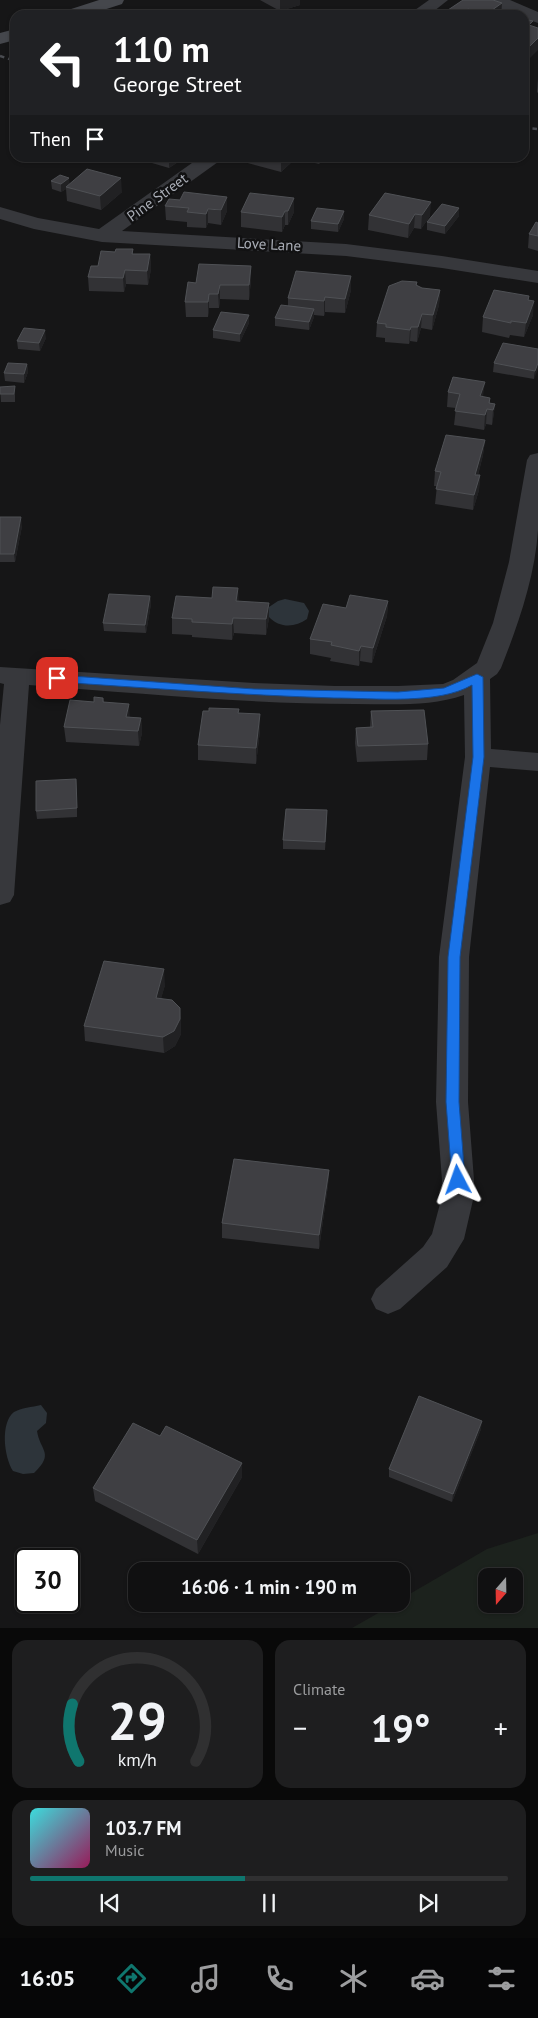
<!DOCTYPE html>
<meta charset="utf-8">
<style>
:root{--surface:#101011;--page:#1e1e1f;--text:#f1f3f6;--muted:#9c9d9f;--line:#303031;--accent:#0f766e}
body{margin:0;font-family:"PT Sans",sans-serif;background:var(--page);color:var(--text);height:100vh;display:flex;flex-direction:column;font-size:19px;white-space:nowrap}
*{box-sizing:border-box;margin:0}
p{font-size:16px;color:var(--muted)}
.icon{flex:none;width:28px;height:28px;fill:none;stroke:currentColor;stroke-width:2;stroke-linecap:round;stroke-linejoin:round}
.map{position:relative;height:1628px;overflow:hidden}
.panel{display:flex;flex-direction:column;gap:12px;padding:12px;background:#090909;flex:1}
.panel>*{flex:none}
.guide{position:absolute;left:10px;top:10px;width:519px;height:152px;border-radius:15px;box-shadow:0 1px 4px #0004,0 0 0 1px var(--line);background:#202124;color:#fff;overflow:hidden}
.needle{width:32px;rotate:200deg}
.fabs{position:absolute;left:478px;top:1568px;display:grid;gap:10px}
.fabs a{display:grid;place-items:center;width:45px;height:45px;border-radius:10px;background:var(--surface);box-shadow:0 1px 4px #0004,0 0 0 1px var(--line);font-size:25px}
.speed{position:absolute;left:15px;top:1548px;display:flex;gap:10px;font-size:25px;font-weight:700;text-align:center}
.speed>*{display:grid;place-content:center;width:65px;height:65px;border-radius:50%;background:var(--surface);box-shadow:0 1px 4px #0004,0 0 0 1px var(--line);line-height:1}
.speed .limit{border:2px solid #111;border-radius:8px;background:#fff;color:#111}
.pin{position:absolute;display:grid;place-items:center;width:42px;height:42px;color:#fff;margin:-21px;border-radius:10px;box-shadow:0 2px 8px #0006}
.me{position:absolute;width:55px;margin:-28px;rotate:356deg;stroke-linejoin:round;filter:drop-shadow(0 0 4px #0008)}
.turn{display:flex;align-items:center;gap:18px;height:105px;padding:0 20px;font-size:22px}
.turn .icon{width:65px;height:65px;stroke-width:2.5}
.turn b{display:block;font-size:35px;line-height:42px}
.then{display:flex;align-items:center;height:48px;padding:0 20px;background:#0003;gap:10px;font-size:19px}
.big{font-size:38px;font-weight:800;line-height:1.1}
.panel .card{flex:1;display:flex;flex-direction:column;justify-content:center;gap:8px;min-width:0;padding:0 18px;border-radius:15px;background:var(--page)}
.panel .dial{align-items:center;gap:0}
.dial svg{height:130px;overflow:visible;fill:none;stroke:var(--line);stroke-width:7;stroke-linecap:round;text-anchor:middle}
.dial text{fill:var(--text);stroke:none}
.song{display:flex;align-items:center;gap:15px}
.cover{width:60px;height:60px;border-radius:8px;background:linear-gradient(135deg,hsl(180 70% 55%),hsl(330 70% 35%))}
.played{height:5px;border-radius:2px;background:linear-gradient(90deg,var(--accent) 45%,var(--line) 45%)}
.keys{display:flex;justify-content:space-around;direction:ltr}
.heat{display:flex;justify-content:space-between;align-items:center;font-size:28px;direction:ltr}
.panel .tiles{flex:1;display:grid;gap:12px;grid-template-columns:1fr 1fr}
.card:last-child{grid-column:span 2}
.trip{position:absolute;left:128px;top:1562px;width:282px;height:50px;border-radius:15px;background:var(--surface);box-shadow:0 1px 4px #0004,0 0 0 1px var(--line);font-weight:800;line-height:50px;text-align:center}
.menu{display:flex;height:80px;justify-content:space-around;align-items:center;background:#060607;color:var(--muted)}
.menu .icon{width:35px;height:35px}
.menu .active{color:var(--accent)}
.menu b{font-size:22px;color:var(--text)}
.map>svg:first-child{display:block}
.green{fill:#1c221d;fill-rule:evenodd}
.water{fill:#2d343a}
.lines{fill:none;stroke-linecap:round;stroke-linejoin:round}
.street{fill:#37383c;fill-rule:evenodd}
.secondary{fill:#45474c;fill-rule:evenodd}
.rail{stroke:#4a4c51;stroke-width:2.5;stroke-dasharray:4.5 4;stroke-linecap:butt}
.wall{fill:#323235}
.shaded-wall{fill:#212123}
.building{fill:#3f3f43;stroke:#4f5155}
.route{fill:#1a73e8;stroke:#114b97}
.labels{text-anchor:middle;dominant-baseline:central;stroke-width:5;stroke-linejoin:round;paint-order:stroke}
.far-street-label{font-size:15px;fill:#a9adb6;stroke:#111112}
</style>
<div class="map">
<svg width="538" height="1628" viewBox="0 0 538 1628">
<rect width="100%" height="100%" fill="#161617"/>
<path class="green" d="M538 1533V1628H352L394 1604H401V1599L487 1549ZM486 1576H514V1604H486Z"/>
<g class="water">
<path d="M285 599 304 603 309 611 307 619C295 628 279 628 269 617V607L278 601Z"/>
<path d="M41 1405 47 1413 46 1423 37 1431C40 1451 55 1453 34 1473L23 1474 13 1471C4 1457 0 1423 14 1412 21 1408 32 1407 41 1405Z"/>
</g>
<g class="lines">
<g class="street">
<path d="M429 0H448L429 15H408Z"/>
<path d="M487 0H510L538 12V23L524 18V15H516L489 4Z"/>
<path d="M199 158H220L218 162 122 231 346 244 442 256 538 271V283L442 268 346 256 102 242 34 229 0 219V207L38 218 99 229Z"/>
<path d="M538 453C538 479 538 505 538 530 535 577 518 625 501 668L497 674 490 679 491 749 538 753V771L490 767 469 957 468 1102 474 1180 473 1200 464 1239 447 1267 400 1309 388 1314 376 1309 371 1299 376 1289 423 1247 432 1234 441 1200 442 1180 436 1102 439 957 465 757 464 695C430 707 391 704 355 704 246 704 138 693 29 685L14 895 10 902 0 905V725L4 684 0 683V667L254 683 335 686H398L443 684 453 680 477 663 493 623 509 562 527 460 530 455Z"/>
</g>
<g class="secondary">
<path d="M99 0H124L122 4 88 15H62L65 11Z"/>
<path d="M15 29V40L0 44V33Z"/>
</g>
<g class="rail">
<path d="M0 56 15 61"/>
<path d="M524 128 538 129"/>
</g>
</g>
<g class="wall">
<path d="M260 0H300V5L280 11Z"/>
<path d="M502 3 501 15H448V10Z"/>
<path d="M538 78V93L537 92Z"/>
<path d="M45 158H67L61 162Z"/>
<path d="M135 158H184L169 168Z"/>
<path d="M244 158H294V160L281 172 244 162Z"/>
<path d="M295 158H324V159L319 164Z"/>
<path d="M51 181 70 184 122 192 101 210 67 201 66 189 61 192 52 189Z"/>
<path d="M385 193 430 216 421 229 414 228 408 238 368 230 369 215Z"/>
<path d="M294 198V212L288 225H285L282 232 241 227V212Z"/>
<path d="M165 206 227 211 221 225 208 223 206 228 187 227V222L166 220Z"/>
<path d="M459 208V216L445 234 427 230V222Z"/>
<path d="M344 211V219L338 232 311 229V221Z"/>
<path d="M538 223V251L528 248 529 234Z"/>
<path d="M133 249V254H150L151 269 148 285 126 284 124 292 89 291 88 277 98 266 115 252Z"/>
<path d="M251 266V280L249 300 220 299 219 308H209L208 317H186L185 302 196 283Z"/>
<path d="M351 276V290L345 313 325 312 324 316 314 315V317L309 330 275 326V318L288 306V298Z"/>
<path d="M417 282V286L422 288 440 290 439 305 432 330 421 328 417 342 410 341 409 344 385 342V338L376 337 377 323Z"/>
<path d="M529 300 533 315 524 337 510 335 509 338 482 332 483 317Z"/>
<path d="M249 323 240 342 213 338V330Z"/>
<path d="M46 338 40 351 18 349 17 341Z"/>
<path d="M538 349 534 379 493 372 494 363Z"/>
<path d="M27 364 28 372 24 383 5 381 4 373Z"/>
<path d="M0 387 15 394V402H1Z"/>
<path d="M448 392 490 398V403L495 404 493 419 492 425 486 424 484 430 454 425 456 408 447 407Z"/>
<path d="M485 440 483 455 478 475H480L479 490 473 510 435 504 437 486H434L435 471Z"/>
<path d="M0 517 22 526 15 562H0Z"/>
<path d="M150 596 151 604 146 633 104 631 103 623Z"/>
<path d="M239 601 269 618 266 635 234 633 232 640 192 637V635L172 634V618Z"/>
<path d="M388 601 387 616 372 663 360 661 359 666 330 661 331 658 310 654V639L346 608Z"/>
<path d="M103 698 104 702 130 717 141 718 142 733 139 746 66 742 64 727 94 702Z"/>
<path d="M371 711 428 744 427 760 357 762 355 743 356 728 370 727Z"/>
<path d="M260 730 256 764 198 760V745Z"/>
<path d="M77 788V817L37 819 36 811Z"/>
<path d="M327 819 325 850 283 849V840Z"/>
<path d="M165 985 161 998 180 1008 181 1034 175 1046 164 1053 85 1041 84 1026Z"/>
<path d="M329 1170 328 1185 319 1249 222 1238V1223Z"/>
<path d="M481 1429 452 1502 389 1477V1469Z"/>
<path d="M160 1436 242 1477 198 1554 95 1501 93 1488Z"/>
</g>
<g class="shaded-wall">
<path d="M280 0H300V5L280 11Z"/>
<path d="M502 3 501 15H485Z"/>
<path d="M468 9V15H461V14Z"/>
<path d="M538 38V50L524 64V52Z"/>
<path d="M60 158H67L61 162Z"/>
<path d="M169 158H184L169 168Z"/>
<path d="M281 158H294V160L281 172Z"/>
<path d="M319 158H324V159L319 164Z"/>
<path d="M69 178 70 186 66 187V189L61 192V184Z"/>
<path d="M121 178 122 192 101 210 100 196Z"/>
<path d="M227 197V211L221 225V210Z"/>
<path d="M294 198V212L288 225V211Z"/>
<path d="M431 202 430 216 421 229 422 215Z"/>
<path d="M459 208V216L445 234V226Z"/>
<path d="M208 209V223L206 228V214Z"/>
<path d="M285 211V225L282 232V217Z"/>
<path d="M344 211V219L338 232V224Z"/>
<path d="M415 214 414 228 408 238 409 224Z"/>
<path d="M150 254 151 269 148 285 147 271Z"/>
<path d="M251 266V280L249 300V285Z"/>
<path d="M125 270 126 284 124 292 123 278Z"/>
<path d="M351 276V290L345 313V299Z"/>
<path d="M220 285V299L219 308 218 294Z"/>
<path d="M440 290 439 305 432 330 433 315Z"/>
<path d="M209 294V308L208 317V302Z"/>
<path d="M325 297V312L324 316V301Z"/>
<path d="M534 301 533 315 524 337 526 323Z"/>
<path d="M314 309V317L309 330V322Z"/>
<path d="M422 314 421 328 417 342 418 327Z"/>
<path d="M249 315V323L240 342V334Z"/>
<path d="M411 327 410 341 409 344 410 330Z"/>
<path d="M45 330 46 338 40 351 39 343Z"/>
<path d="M538 363V369L534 379 535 371Z"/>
<path d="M27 364 28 372 24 383V374Z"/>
<path d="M485 382 483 397 480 396Z"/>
<path d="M495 404 493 419 492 425 493 410Z"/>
<path d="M487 409 486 424 484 430 485 415Z"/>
<path d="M485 440 483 455 474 490 475 475Z"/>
<path d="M480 475 479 490 473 510 474 495Z"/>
<path d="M21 517 22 526 15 562 14 554Z"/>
<path d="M238 588 239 604 236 601Z"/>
<path d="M150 596 151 604 146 633 145 625Z"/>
<path d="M388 601 387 616 372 663 373 648Z"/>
<path d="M269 603V618L266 635V619Z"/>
<path d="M233 618 234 633 232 640V624Z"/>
<path d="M361 646 360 661 359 666V651Z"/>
<path d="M129 704 130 719 126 717Z"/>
<path d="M260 714V730L256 764V748Z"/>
<path d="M141 718 142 733 139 746 138 731Z"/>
<path d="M76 779 77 788V817V808Z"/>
<path d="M164 969 165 985 157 1013 156 998Z"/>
<path d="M180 1008 181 1034 175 1046 164 1053 163 1037Z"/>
<path d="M329 1170 328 1185 319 1249V1235Z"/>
<path d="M482 1421 481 1429 452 1502 453 1494Z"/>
<path d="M242 1463V1477L198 1554 197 1540Z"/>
</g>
<g class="building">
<path d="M463 0H493L502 3 485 15 468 9 461 14 448 10Z"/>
<path d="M287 10 304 15 281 14Z"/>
<path d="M154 11 160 15H141Z"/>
<path d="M345 12 357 15H341Z"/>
<path d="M524 19 533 21 529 25 538 28V38L524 52Z"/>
<path d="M87 169 121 178 100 196 66 187Z"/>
<path d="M60 175 69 178 61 184 51 181Z"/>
<path d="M184 192 227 197 221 210 208 209 206 214 187 212 189 208 165 206 169 199 180 200Z"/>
<path d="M250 193 294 198 288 211H285L282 217 241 212Z"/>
<path d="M385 193 431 202 422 215 415 214 409 224 369 215Z"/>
<path d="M442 204 459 208 445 226 427 222Z"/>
<path d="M317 208 344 211 338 224 311 221Z"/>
<path d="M536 222 538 223V236L529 234Z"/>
<path d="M116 249H133L132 254H150L147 271 125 270 123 278 88 277 91 266H98L101 251 115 252Z"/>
<path d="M199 264 251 266 249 285H220L218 294H209L208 302H185L188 282 196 283Z"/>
<path d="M296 271 351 276 345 299 325 297 324 301 288 298Z"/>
<path d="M402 281 417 282 416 285 422 288 440 290 433 315 422 314 418 327H411L410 330 386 327V324L377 323 389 286Z"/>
<path d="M494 290 529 296 528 300 534 301 526 323 511 321V323L483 317Z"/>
<path d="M281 305 314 309 309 322 275 318Z"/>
<path d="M221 312 249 315 240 334 213 330Z"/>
<path d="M24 328 45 330 39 343 17 341Z"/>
<path d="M503 343 538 349V363L535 371 494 363Z"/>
<path d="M8 363 27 364 24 374 4 373Z"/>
<path d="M453 377 485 382 480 396 490 398 489 403 495 404 493 410 487 409 485 415 455 411 460 394 448 392Z"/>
<path d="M15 386 14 394H0V387Z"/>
<path d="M446 435 485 440 475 475H480L474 495 436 489 441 472 435 471Z"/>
<path d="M0 517H21L14 554H0Z"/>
<path d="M213 587 238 588 236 601 269 603 266 619 233 618 232 624 192 622V619L172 618 176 596 212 598Z"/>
<path d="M109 594 150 596 145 625 103 623Z"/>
<path d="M350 595 388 601 373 648 361 646 359 651 331 645 332 642 310 639 323 604 346 608Z"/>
<path d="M94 697 103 698V702L129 704 126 717 141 718 138 731 64 727 70 700 94 702Z"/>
<path d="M209 708 239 709 238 713 260 714 256 748 198 745 203 711H209Z"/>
<path d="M424 710 428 744 358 746 356 728 373 727 371 711Z"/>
<path d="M76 779 77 808 36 811V781Z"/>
<path d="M286 809 327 810 325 842 283 840Z"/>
<path d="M104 961 164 969 156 998 172 1000 180 1008V1019L174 1031 163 1037 84 1026Z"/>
<path d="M234 1159 329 1170 319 1235 222 1223Z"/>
<path d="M419 1396 482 1421 453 1494 389 1469Z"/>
<path d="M133 1423 160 1436 166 1426 242 1463 197 1540 93 1488Z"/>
</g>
<path class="route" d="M477 674 483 677 484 757 460 957 459 1102 465 1180 463 1184 458 1185 454 1184 452 1180 446 1102 448 957 473 757 472 685C438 705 373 698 334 698 241 695 149 688 57 682L52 678 57 675 254 689 398 692 444 688Z"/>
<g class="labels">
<g class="far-street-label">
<text transform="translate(157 197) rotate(-36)">Pine Street</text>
<text transform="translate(269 244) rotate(3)">Love Lane</text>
</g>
</g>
</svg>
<div class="fabs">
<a><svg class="needle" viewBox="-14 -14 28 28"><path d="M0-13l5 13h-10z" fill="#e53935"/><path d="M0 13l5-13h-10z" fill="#9c9d9f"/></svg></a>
</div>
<div class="speed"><div class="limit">30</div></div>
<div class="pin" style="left:57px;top:678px;background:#d93025"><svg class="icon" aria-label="arrive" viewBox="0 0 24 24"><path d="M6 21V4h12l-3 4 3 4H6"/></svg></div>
<svg class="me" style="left:458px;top:1180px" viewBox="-20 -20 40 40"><path d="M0-17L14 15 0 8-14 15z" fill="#1a73e8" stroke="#fff" stroke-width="4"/></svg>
<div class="trip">16:06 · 1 min · 190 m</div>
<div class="guide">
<div class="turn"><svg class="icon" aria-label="left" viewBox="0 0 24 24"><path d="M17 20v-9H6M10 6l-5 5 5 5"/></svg><div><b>110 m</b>George Street</div></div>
<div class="then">Then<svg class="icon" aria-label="arrive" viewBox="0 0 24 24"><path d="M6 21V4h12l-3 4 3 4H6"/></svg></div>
</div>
</div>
<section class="panel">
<div class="tiles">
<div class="card dial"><svg viewBox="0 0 100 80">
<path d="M14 69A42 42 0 1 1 86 69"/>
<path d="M14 69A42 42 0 0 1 10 34" stroke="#0f766e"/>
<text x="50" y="56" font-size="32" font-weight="700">29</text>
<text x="50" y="72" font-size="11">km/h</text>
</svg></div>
<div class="card"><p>Climate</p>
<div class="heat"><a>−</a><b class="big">19°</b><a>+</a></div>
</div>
<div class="card">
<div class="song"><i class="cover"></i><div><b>103.7 FM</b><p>Music</p></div></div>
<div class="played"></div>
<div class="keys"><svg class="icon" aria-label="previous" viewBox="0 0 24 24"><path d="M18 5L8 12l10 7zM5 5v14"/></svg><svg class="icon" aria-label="pause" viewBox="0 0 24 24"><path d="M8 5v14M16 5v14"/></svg><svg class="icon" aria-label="next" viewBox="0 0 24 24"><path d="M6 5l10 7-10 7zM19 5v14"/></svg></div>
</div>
</div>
</section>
<nav class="menu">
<b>16:05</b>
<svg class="icon active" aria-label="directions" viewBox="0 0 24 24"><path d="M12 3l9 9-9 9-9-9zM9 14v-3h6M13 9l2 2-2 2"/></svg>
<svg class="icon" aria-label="music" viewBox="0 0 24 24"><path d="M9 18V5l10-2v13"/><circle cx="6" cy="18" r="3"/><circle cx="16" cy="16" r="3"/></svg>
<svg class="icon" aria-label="phone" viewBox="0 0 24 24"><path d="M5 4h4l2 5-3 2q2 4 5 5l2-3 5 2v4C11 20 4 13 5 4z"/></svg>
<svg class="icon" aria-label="climate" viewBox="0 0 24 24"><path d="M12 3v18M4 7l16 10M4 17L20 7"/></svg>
<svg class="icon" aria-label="car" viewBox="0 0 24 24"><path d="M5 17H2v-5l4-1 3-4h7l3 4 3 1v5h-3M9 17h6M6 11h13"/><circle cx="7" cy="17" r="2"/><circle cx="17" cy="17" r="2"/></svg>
<svg class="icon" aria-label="filters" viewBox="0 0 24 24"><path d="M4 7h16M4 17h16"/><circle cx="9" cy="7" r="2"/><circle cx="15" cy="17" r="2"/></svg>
</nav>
